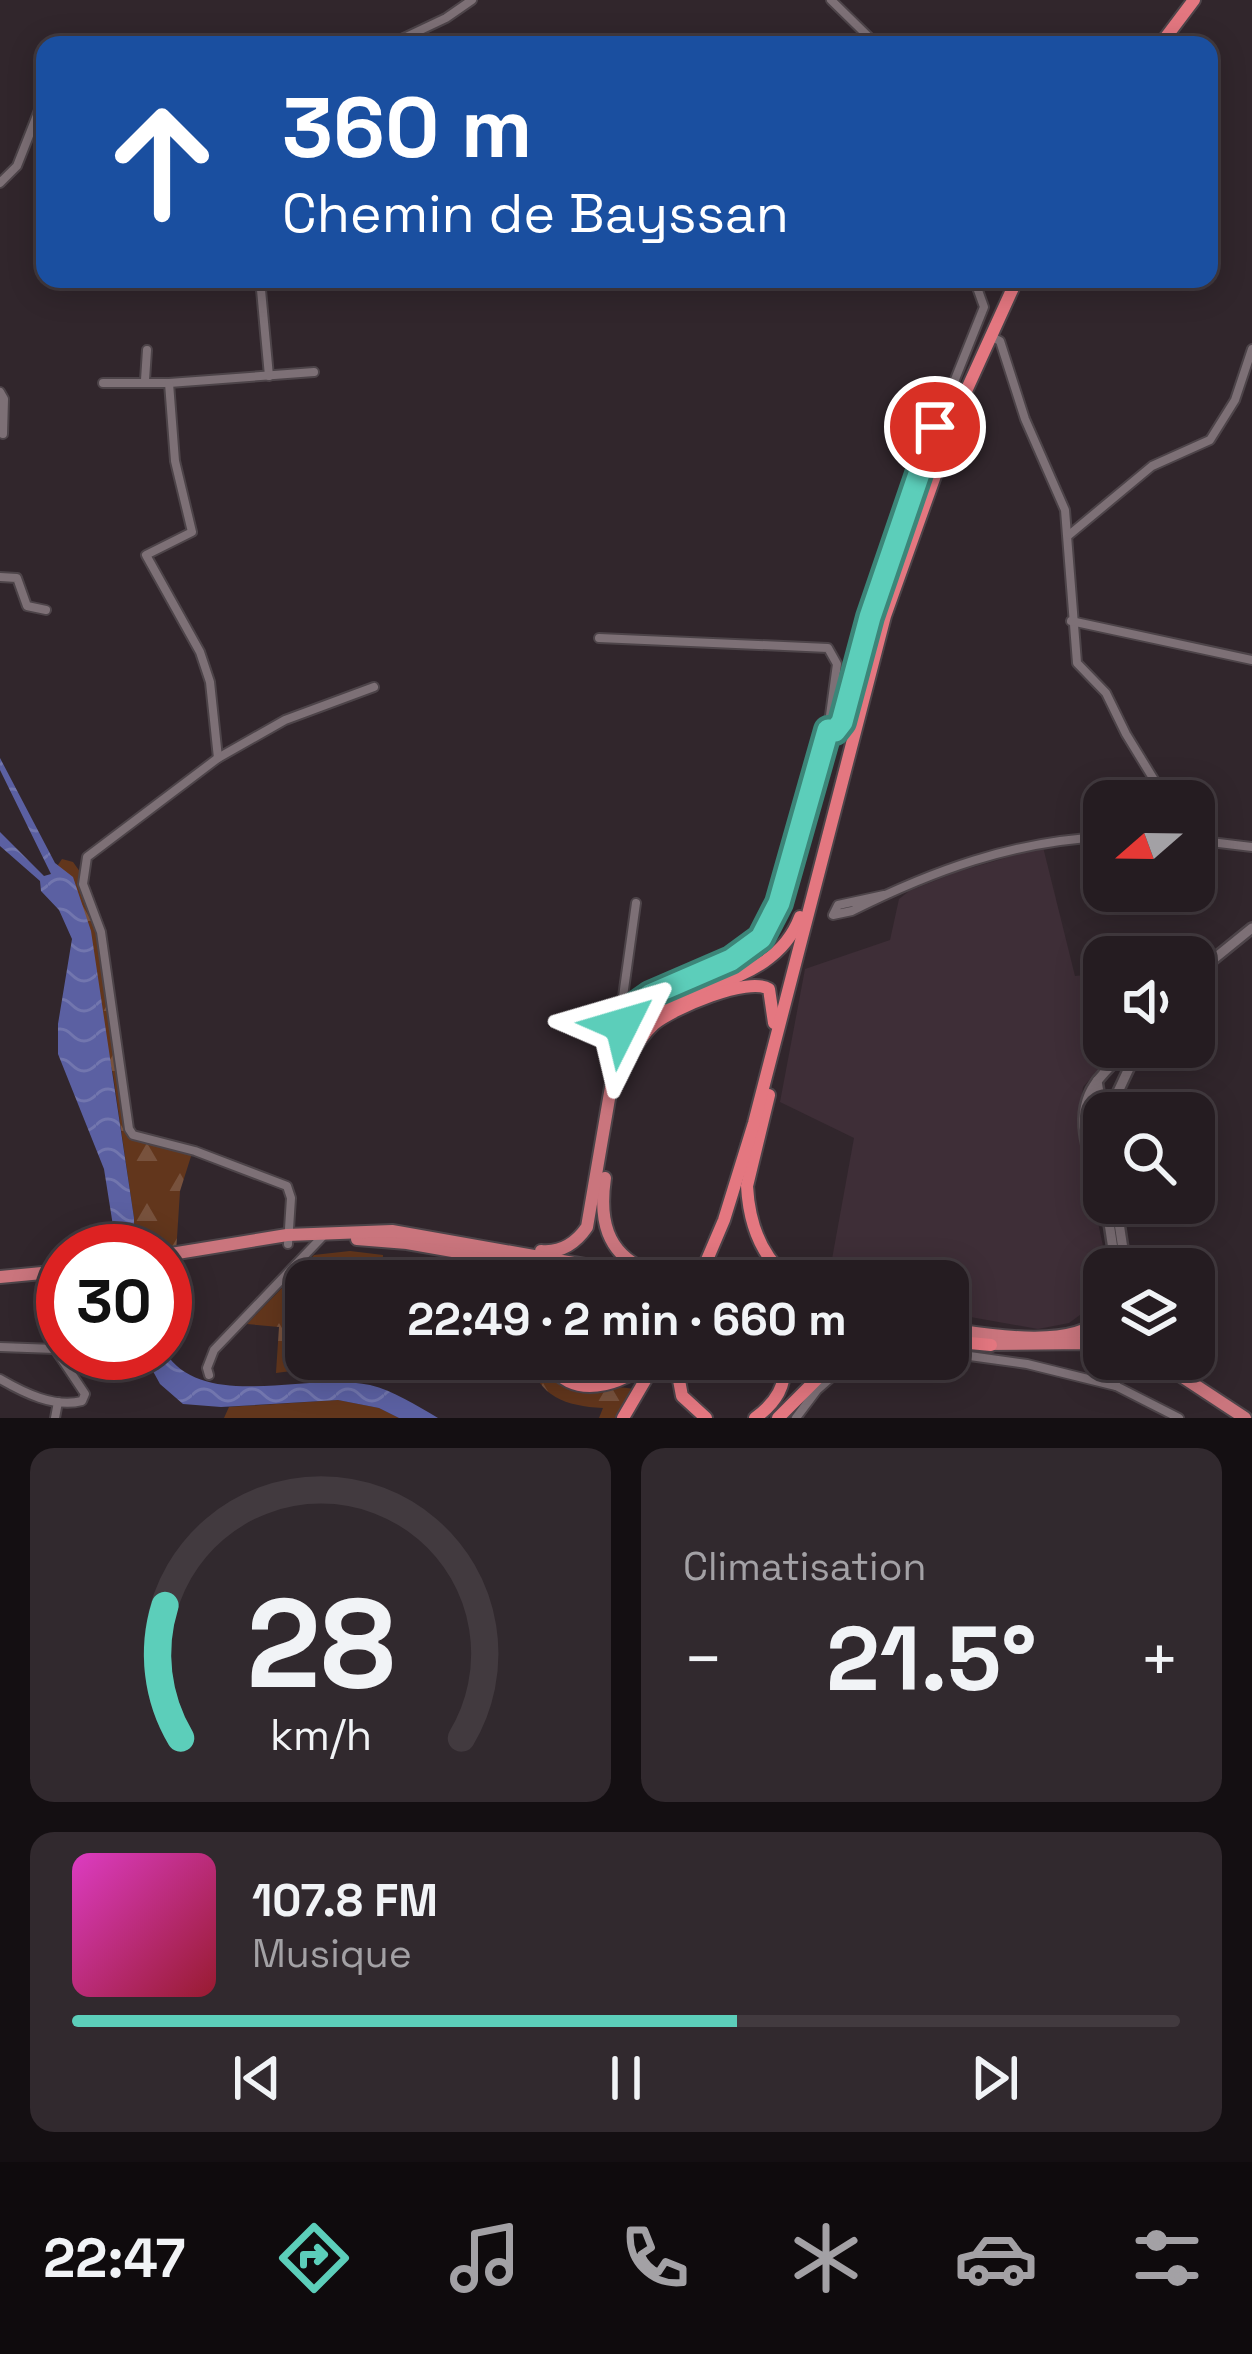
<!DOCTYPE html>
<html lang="fr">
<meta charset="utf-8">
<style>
:root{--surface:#251c21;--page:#31292e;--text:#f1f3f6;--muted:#a3a1a5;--line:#423a3f;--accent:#5cceba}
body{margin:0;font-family:"Space Grotesk",sans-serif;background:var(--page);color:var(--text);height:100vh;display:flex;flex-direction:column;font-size:45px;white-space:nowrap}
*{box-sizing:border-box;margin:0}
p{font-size:39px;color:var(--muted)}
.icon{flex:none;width:66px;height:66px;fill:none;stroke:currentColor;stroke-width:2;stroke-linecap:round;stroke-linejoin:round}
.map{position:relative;height:1418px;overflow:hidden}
.sheet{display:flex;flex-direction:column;gap:30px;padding:30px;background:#140f12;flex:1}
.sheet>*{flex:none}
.guide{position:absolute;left:36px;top:36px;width:1182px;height:252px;border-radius:24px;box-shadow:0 6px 30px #0003,0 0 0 3px var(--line);background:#1a4fa0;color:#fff;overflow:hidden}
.needle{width:78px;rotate:250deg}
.tools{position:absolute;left:1083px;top:780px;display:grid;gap:24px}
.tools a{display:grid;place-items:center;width:132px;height:132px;border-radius:24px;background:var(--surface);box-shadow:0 6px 30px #0003,0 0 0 3px var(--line);font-size:60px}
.speed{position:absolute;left:36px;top:1224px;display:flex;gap:24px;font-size:60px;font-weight:700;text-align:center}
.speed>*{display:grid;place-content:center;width:156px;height:156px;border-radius:50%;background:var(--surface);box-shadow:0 6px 30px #0003,0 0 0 3px var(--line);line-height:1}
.speed .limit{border:18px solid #d22;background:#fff;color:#111}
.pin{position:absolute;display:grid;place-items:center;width:102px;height:102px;color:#fff;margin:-51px;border:6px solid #fff;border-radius:50%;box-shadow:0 3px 12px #0007}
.me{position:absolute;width:132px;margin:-66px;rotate:50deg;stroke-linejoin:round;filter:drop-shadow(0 0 9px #0008)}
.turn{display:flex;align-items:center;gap:42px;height:252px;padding:0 48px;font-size:54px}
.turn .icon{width:156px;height:156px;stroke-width:2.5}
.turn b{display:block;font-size:84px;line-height:102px}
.big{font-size:90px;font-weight:700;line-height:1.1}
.sheet .card{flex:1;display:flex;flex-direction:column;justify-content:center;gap:18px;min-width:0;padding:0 42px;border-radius:24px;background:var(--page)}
.sheet .dial{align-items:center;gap:0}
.dial svg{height:312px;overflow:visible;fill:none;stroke:var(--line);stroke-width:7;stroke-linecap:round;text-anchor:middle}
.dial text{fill:var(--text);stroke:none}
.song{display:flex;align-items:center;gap:36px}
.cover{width:144px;height:144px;border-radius:18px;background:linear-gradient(135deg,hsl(310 70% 55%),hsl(350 70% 35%))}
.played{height:12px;border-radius:6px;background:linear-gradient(90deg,var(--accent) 60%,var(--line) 60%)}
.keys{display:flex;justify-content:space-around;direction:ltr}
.heat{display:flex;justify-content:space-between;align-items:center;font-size:66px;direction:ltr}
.sheet .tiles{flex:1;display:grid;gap:30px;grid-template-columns:1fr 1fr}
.card:last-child{grid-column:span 2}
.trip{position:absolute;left:285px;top:1260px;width:684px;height:120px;border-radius:24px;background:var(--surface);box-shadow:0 6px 30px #0003,0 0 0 3px var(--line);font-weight:700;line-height:120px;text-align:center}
.dock{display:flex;height:192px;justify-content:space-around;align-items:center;background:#0f0b0d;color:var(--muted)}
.dock .icon{width:84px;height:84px}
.dock .on{color:var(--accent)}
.dock b{font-size:54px;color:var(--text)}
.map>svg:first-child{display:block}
.built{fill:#3e2e37}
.grass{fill:url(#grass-tufts)}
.forest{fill:url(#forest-firs)}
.water{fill:url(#water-waves)}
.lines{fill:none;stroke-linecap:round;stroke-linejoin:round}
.minor-casing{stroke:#4d4449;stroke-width:12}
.tertiary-casing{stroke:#4d4449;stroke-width:14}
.primary-casing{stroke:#4d4449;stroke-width:16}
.trunk-casing{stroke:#4d4449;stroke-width:16}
.minor{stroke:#7d7076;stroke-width:8}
.tertiary{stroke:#7d7076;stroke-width:9}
.primary{stroke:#ca757d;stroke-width:12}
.trunk{stroke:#e47780;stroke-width:12}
.route-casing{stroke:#3c8679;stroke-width:30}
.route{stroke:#5cceba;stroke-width:21}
</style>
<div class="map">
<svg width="1252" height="1418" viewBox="0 0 1252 1418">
<defs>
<pattern id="grass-tufts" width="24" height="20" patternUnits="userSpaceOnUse" patternTransform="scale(3)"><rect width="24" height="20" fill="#62361c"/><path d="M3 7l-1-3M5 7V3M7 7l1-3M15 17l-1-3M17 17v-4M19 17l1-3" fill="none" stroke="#78523d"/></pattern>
<pattern id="forest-firs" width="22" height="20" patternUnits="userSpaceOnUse" patternTransform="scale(3)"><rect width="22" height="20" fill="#62361c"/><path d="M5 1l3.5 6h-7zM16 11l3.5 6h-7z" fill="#78523d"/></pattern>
<pattern id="water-waves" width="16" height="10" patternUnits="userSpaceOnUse" patternTransform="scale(3)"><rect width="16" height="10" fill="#5b60a2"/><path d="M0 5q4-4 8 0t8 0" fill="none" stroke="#7276ae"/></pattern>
</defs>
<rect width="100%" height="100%" fill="#31262c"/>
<path class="built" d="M1043 847 1075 976 1104 973V1047H1118L1083 1087 1078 1129 1106 1260 1095 1304 1069 1323 1038 1329 948 1313V1281H828L854 1138 780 1102 805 969 890 940 899 899 909 891 957 872Z"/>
<path class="grass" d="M338 1400 379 1408 399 1418H224L229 1407Z"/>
<g class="forest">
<path d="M62 859 73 862 83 876 97 918 133 1135 193 1150 180 1191 176 1253 134 1251V1218L113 1074 58 865Z"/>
<path d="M350 1251 383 1255 382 1281H306V1359H383L385 1372 351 1363 276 1373 279 1327 247 1324 314 1255Z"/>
<path d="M530 1359H542L565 1388C588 1391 614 1383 636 1390L620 1418H599L603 1408C566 1406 538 1397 530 1359Z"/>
</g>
<g class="water">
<path d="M0 758 55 863 73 877 91 931 134 1218V1251H117L104 1169 58 1054V1024L72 939 59 910 41 891 40 881 0 846V832L44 876 51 874 0 770Z"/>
<path d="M165 1352C204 1413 307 1371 370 1385 394 1391 416 1405 438 1418H399L379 1408 338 1400 221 1407 183 1404 160 1384 143 1353Z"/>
</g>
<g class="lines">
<defs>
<g id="minor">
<path d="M831 0 877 45"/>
<path d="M389 45 446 18 472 0"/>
<path d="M0 183 17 166 45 95"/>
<path d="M260 279 269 376"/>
<path d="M990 336 1000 341 1025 419 1065 510 1077 663 1106 693 1126 734 1167 801"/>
<path d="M145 380 147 350"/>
<path d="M103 383H169L314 372"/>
<path d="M169 383 175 461 192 532 146 555 200 652 210 682 218 758"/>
<path d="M0 392 4 399 3 434"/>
<path d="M1069 535 1152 466 1210 440 1235 400 1252 349"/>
<path d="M0 577 17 578 27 606 46 610"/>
<path d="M1071 621 1252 660"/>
<path d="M599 638 828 648 837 664 828 730 771 923 748 950 650 995 633 1007 622 1025"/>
<path d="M828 730 835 731 842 722 901 526 936 427 984 307 974 279"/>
<path d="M1194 840 1252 847"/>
<path d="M884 895 838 905 833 915 852 911C932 871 1013 841 1104 837"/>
<path d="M625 1041 621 1011 636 903"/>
<path d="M288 1244 291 1198 287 1186 195 1151 133 1135 129 1129 101 932 83 884 87 857 218 758 285 720 374 687"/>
<path d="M0 1347 55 1349 85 1394 82 1401C54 1408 24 1393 0 1379"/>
<path d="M948 1353 1027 1364 1116 1386"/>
<path d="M1115 1359 1116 1386 1179 1418"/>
<path d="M209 1375 207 1368 214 1350 324 1235"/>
<path d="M1115 1376 1130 1360"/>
<path d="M55 1418 58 1402"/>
<path d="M796 1418 817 1390 852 1359"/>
</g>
<g id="tertiary">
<path d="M1194 975 1252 928"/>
<path d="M1097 1081 1102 1110 1099 1143"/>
<path d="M1108 1113 1139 1047"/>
<path d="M1099 1142 1104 1166"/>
<path d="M1104 1198C1092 1163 1071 1118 1095 1084 1105 1070 1118 1059 1129 1047"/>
<path d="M1106 1203 1116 1269"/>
<path d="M1116 1203 1126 1269"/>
</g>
<g id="primary">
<path d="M605 1178C599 1219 606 1253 646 1270"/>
<path d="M357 1239 407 1243 622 1281"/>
<path d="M541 1251C562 1253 576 1243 587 1227L611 1087 625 1043"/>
<path d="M165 1255 287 1235 392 1231 676 1281"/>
<path d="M0 1277 63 1271"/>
<path d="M948 1329C989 1335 1073 1350 1104 1317"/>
<path d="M985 1344 1086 1343 1104 1348"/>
<path d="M1138 1359 1153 1360 1166 1366 1245 1418"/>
</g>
<g id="trunk">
<path d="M1160 45 1194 0"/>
<path d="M625 1043C673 978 772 992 800 917"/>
<path d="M626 1062C634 1048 642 1035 654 1024 674 1008 748 976 769 989L774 1023"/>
<path d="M769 1095 747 1186C749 1223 761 1258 792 1281"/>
<path d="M698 1281 724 1220 754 1123 885 616 962 400 1017 279"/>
<path d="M948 1341 991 1345"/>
<path d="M546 1359C570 1403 622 1386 652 1359"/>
<path d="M675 1359 682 1396 706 1418"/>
<path d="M623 1418 657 1360"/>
<path d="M755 1418C777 1402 786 1386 785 1359"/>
<path d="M778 1418 837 1359"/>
</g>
</defs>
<use href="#minor" class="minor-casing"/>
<use href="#tertiary" class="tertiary-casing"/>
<use href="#primary" class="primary-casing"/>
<use href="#trunk" class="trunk-casing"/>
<use href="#minor" class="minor"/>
<use href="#tertiary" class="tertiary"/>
<use href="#primary" class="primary"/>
<use href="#trunk" class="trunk"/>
</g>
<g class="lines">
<defs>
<path id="route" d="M622 1025 633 1007 650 995 731 960 761 938 779 903 828 730 835 731 842 722 870 617 935 427"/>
</defs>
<use href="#route" class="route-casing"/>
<use href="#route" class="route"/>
</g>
</svg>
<div class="tools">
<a><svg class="needle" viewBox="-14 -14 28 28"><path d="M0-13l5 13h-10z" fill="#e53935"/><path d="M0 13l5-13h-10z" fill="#a3a1a5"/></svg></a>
<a><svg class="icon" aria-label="sound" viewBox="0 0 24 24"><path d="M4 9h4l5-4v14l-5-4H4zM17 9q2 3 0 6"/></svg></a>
<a><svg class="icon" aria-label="search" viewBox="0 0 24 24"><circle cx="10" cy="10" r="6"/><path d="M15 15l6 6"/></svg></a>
<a><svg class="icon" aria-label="layers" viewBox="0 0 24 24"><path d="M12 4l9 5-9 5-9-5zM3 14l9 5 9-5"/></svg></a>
</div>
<div class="speed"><div class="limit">30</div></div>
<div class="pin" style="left:935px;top:427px;background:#d93025"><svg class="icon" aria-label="arrive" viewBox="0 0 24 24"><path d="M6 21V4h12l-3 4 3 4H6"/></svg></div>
<svg class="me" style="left:622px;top:1025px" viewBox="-20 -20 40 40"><path d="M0-17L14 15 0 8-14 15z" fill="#5cceba" stroke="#fff" stroke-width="4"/></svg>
<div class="trip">22:49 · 2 min · 660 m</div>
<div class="guide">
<div class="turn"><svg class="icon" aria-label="ahead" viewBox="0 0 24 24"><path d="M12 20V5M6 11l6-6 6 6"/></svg><div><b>360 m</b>Chemin de Bayssan</div></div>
</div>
</div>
<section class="sheet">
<div class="tiles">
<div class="card dial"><svg viewBox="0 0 100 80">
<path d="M14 69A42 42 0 1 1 86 69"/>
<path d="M14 69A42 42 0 0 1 10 35" stroke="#5cceba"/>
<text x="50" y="56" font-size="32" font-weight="700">28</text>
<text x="50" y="72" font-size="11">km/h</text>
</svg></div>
<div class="card"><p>Climatisation</p>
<div class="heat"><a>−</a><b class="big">21.5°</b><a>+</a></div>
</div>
<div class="card">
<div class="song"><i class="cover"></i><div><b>107.8 FM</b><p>Musique</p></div></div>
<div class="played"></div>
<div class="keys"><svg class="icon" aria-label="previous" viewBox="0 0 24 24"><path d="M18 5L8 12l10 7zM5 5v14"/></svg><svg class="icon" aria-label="pause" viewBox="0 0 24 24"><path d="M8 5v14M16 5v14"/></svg><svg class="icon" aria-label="next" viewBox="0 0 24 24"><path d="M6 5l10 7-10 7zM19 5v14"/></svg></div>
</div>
</div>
</section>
<nav class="dock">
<b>22:47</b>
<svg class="icon on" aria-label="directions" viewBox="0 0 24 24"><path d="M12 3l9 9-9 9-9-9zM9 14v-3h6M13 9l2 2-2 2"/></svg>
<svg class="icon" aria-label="music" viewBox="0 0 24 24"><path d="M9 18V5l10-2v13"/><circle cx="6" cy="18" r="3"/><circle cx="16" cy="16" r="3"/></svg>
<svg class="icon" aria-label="phone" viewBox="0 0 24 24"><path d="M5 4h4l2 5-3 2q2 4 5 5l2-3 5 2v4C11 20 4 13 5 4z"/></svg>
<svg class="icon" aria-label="climate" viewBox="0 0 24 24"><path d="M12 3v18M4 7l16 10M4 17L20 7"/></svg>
<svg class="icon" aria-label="car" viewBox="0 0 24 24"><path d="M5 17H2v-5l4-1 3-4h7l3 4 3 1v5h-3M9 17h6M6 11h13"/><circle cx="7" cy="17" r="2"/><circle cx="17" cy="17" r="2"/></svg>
<svg class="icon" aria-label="filters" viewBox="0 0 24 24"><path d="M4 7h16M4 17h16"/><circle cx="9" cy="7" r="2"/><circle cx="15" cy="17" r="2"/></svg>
</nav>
